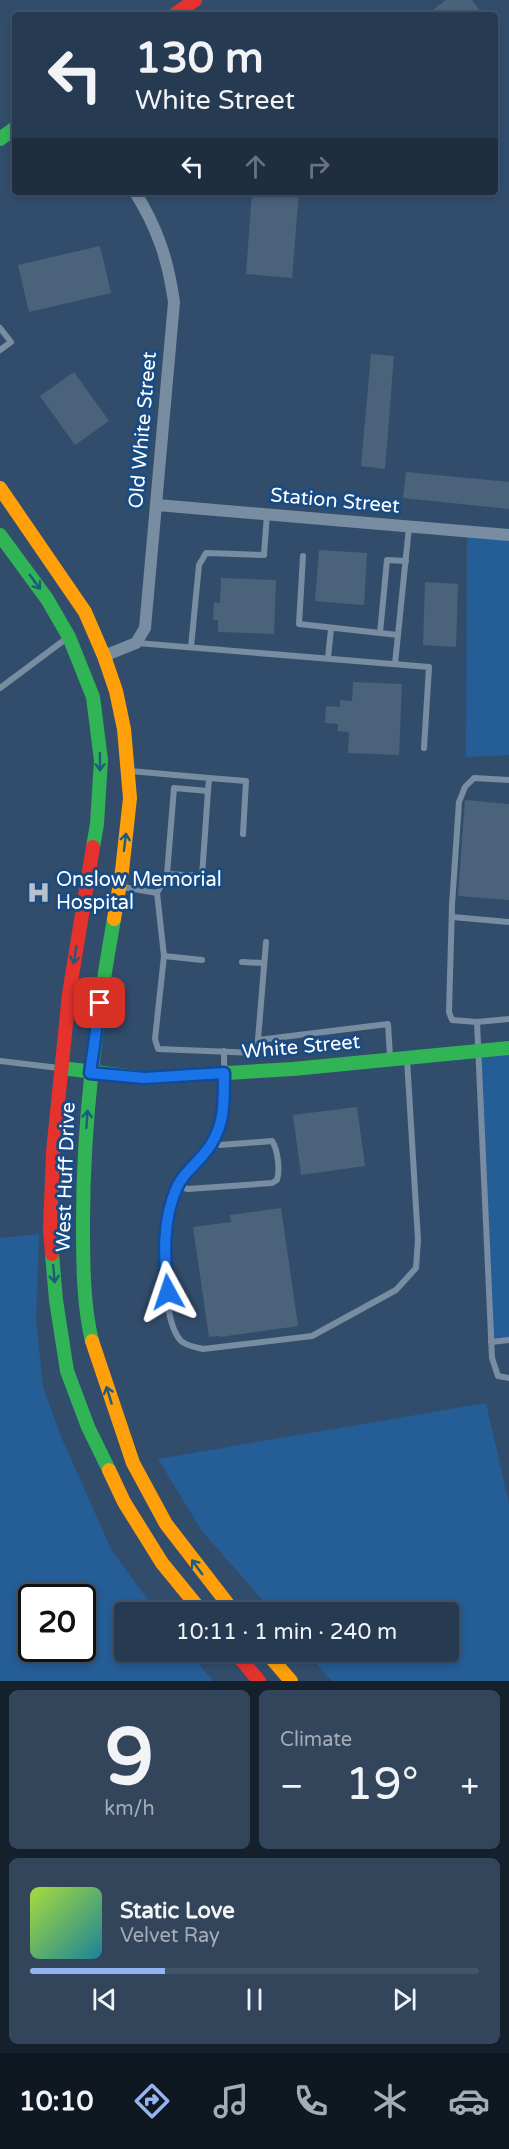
<!DOCTYPE html>
<meta charset="utf-8">
<style>
:root{--surface:#263a51;--page:#32455b;--text:#f1f3f6;--muted:#a4adb7;--line:#425468;--accent:#95b2f1}
body{margin:0;font-family:"Varela Round",sans-serif;background:var(--page);color:var(--text);height:100vh;display:flex;flex-direction:column;font-size:22px;white-space:nowrap}
*{box-sizing:border-box;margin:0}
p{font-size:20px;color:var(--muted)}
.icon{flex:none;width:33px;height:33px;fill:none;stroke:currentColor;stroke-width:2;stroke-linecap:round;stroke-linejoin:round}
.map{position:relative;height:1681px;overflow:hidden}
.side{display:flex;flex-direction:column;gap:9px;padding:9px;background:#15202d;flex:1}
.side>*{flex:none}
.banner{position:absolute;left:12px;top:12px;width:486px;height:183px;border-radius:6px;box-shadow:0 3px 9px #0003,0 0 0 2px var(--line);background:#263a51;color:var(--text);overflow:hidden}
.speed{position:absolute;left:18px;top:1584px;display:flex;gap:12px;font-size:30px;font-weight:700;text-align:center}
.speed>*{display:grid;place-content:center;width:78px;height:78px;border-radius:50%;background:var(--surface);box-shadow:0 3px 9px #0003,0 0 0 2px var(--line);line-height:1}
.speed .limit{border:3px solid #111;border-radius:9px;background:#fff;color:#111}
.pin{position:absolute;display:grid;place-items:center;width:51px;height:51px;color:#fff;margin:-26px;border-radius:12px;box-shadow:0 3px 9px #0006}
.me{position:absolute;width:66px;margin:-33px;rotate:355deg;stroke-linejoin:round;filter:drop-shadow(0 0 4px #0008)}
.turn{display:flex;align-items:center;gap:21px;height:126px;padding:0 24px;font-size:27px}
.turn .icon{width:78px;height:78px;stroke-width:2.5}
.turn b{display:block;font-size:42px;line-height:51px}
.lanes{display:flex;align-items:center;height:57px;padding:0 24px;background:#0003;justify-content:center;gap:30px;direction:ltr}
.lanes .off{opacity:.35}
.big{font-size:45px;font-weight:600;line-height:1.1}
.side .widget{flex:1;display:flex;flex-direction:column;justify-content:center;gap:9px;min-width:0;padding:0 21px;border-radius:9px;background:var(--page)}
.side .dial{align-items:center;gap:0}
.dial b{font-size:78px;line-height:1}
.song{display:flex;align-items:center;gap:18px}
.cover{width:72px;height:72px;border-radius:9px;background:linear-gradient(135deg,hsl(80 70% 55%),hsl(190 70% 35%))}
.played{height:6px;border-radius:3px;background:linear-gradient(90deg,var(--accent) 30%,var(--line) 30%)}
.keys{display:flex;justify-content:space-around;direction:ltr}
.heat{display:flex;justify-content:space-between;align-items:center;font-size:33px;direction:ltr}
.side .tiles{flex:1;display:grid;gap:9px;grid-template-columns:1fr 1fr}
.widget:last-child{grid-column:span 2}
.trip{position:absolute;left:114px;top:1602px;width:345px;height:60px;border-radius:6px;background:var(--surface);box-shadow:0 3px 9px #0003,0 0 0 2px var(--line);font-weight:600;line-height:60px;text-align:center}
.menu{display:flex;height:96px;justify-content:space-around;align-items:center;background:#0f1720;color:var(--muted)}
.menu .icon{width:42px;height:42px}
.menu .on{color:var(--accent)}
.menu b{font-size:27px;color:var(--text)}
.map>svg:first-child{display:block}
.green{fill:#255d96;fill-rule:evenodd}
.building{fill:#4b627b}
.lines{fill:none;stroke-linecap:round;stroke-linejoin:round}
.lane{stroke:#788ca2;stroke-width:6}
.street{stroke:#788ca2;stroke-width:12}
.fast{stroke:#30b455;stroke-width:14}
.slow{stroke:#ff9f0a;stroke-width:14}
.jam{stroke:#e5322d;stroke-width:14}
.oneway{stroke:#1d5c7d}
.route-casing{stroke:#114b97;stroke-width:15}
.route{stroke:#1a73e8;stroke-width:10}
.labels{text-anchor:middle;dominant-baseline:central;stroke-width:6;stroke-linejoin:round;paint-order:stroke}
.street-label{font-size:20px;fill:#fff;stroke:#1a4c84}
.poi-label{font-size:20px;fill:#fff;stroke:#1a4c84;text-anchor:start}
</style>
<div class="map">
<svg width="509" height="1681" viewBox="0 0 509 1681">
<rect width="100%" height="100%" fill="#324d6c"/>
<g class="green">
<path d="M467 531 509 537V755L466 757Z"/>
<path d="M509 1048V1339L493 1342 478 1051Z"/>
<path d="M39 1234 36 1320 43 1387 62 1439 112 1551 157 1612H124V1652H189L213 1681H0V1238ZM32 1598H82V1648H32Z"/>
<path d="M486 1403 509 1504V1681H332L306 1652H448V1612H273L202 1531 158 1459Z"/>
</g>
<g class="building">
<path d="M446 0H472L483 15H426Z"/>
<path d="M252 192H299L292 278 246 274Z"/>
<path d="M100 246 111 293 29 312 18 265Z"/>
<path d="M371 354 394 356 385 469 361 466Z"/>
<path d="M74 372 109 421 75 445 40 396Z"/>
<path d="M406 472 509 482V509L403 498Z"/>
<path d="M319 550 367 553 364 605 315 601Z"/>
<path d="M221 578 276 580 274 634 218 632V620H213L214 602 220 603Z"/>
<path d="M425 582 458 584 456 647 423 645Z"/>
<path d="M353 682 402 684 399 755 348 753 349 732 338 731V724L325 723 326 706 340 707V700L352 701Z"/>
<path d="M465 800 509 804V900L458 896Z"/>
<path d="M357 1107 365 1166 301 1175 293 1115Z"/>
<path d="M281 1208 298 1326 220 1337V1336L209 1337 193 1227 231 1222 230 1215Z"/>
</g>
<g class="lines">
<g class="lane">
<path d="M0 328 11 342 0 350"/>
<path d="M303 556 299 624 380 633 387 560 406 561"/>
<path d="M380 633 398 635"/>
<path d="M137 643 429 667 424 748"/>
<path d="M191 647 199 565 206 553 264 555 267 514"/>
<path d="M328 658 331 629"/>
<path d="M395 664 409 527"/>
<path d="M0 688 67 638"/>
<path d="M130 771 209 778 208 791"/>
<path d="M209 778 246 781 243 834"/>
<path d="M509 780 474 778 465 787 459 802 452 905 449 1012 452 1020 477 1022 509 1019"/>
<path d="M123 887 157 893 167 874 174 788 208 791 202 876 167 874"/>
<path d="M157 893 164 956 155 1039 158 1049 256 1053 258 1040 388 1024 390 1056"/>
<path d="M452 917 509 922"/>
<path d="M164 956 202 960"/>
<path d="M242 962 264 963"/>
<path d="M477 1022 492 1358 498 1376 509 1378"/>
<path d="M258 1040 266 942"/>
<path d="M224 1051C224 1077 227 1104 219 1129 212 1152 189 1164 178 1184 163 1213 158 1317 181 1341 187 1346 195 1347 203 1349L312 1336 396 1290 416 1268 418 1240 407 1059"/>
<path d="M0 1061 59 1068"/>
<path d="M177 1186 188 1189 272 1183 277 1180C280 1170 278 1150 272 1141L220 1145 214 1140"/>
<path d="M491 1342 509 1340"/>
</g>
<g class="street">
<path d="M157 505 509 535"/>
<path d="M104 656 136 643 145 628 174 302C168 260 158 229 135 192"/>
</g>
<g class="fast">
<path d="M0 139 15 128"/>
<path d="M0 535 47 599 69 637 93 697 101 760 97 824 93 847"/>
<path d="M61 1068 144 1078 293 1069 509 1048"/>
<path d="M52 1254 56 1300 67 1371 88 1427 109 1470"/>
<path d="M92 1341C83 1305 83 1260 83 1223 83 1120 96 1020 114 919"/>
</g>
<g class="slow">
<path d="M0 488 85 612 104 656 116 691 124 729 130 798 122 871 114 919"/>
<path d="M92 1341 133 1463 166 1524 234 1612"/>
<path d="M109 1470 124 1502 162 1563 202 1612"/>
<path d="M266 1652 291 1681"/>
</g>
<g class="jam">
<path d="M174 15 195 0"/>
<path d="M52 1254 50 1229 53 1152 69 994 93 847"/>
<path d="M235 1652 259 1681"/>
</g>
</g>
<defs><path id="oneway-shaft" d="M-6 0H5M1.5-3L5.5 0L1.5 3" fill="none" stroke-width="1.6" stroke-linecap="round" stroke-linejoin="round" transform="scale(1.5)"/></defs>
<g class="oneway">
<use href="#oneway-shaft" transform="translate(35 582) rotate(54)"/>
<use href="#oneway-shaft" transform="translate(100 762) rotate(89)"/>
<use href="#oneway-shaft" transform="translate(125 842) rotate(-83)"/>
<use href="#oneway-shaft" transform="translate(75 955) rotate(100)"/>
<use href="#oneway-shaft" transform="translate(87 1119) rotate(-86)"/>
<use href="#oneway-shaft" transform="translate(54 1274) rotate(85)"/>
<use href="#oneway-shaft" transform="translate(109 1395) rotate(-107)"/>
<use href="#oneway-shaft" transform="translate(197 1567) rotate(-126)"/>
</g>
<g class="lines">
<defs>
<path id="route" d="M100 1003 90 1073 144 1078 224 1073C224 1106 225 1130 203 1155 194 1166 182 1175 177 1187 162 1220 164 1258 168 1292"/>
</defs>
<use href="#route" class="route-casing"/>
<use href="#route" class="route"/>
</g>
<defs>
<symbol id="hospital-bare" viewBox="-9 -9 18 18"><path d="M-5-5h3v3.5h4V-5h3V5h-3V1.5h-4V5h-3Z" fill="#b7c1cc" stroke="#1a4c84" stroke-width="2.5" paint-order="stroke"/></symbol>
</defs>
<g fill-rule="evenodd">
<use href="#hospital-bare" x="22" y="876" width="33" height="33"/>
</g>
<g class="labels">
<g class="street-label">
<text transform="translate(143 430) rotate(-85)">Old White Street</text>
<text transform="translate(335 501) rotate(5)">Station Street</text>
<text transform="translate(301 1047) rotate(-5)">White Street</text>
<text transform="translate(66 1177) rotate(-88)">West Huff Drive</text>
</g>
<g class="poi-label">
<text x="56" y="880">Onslow Memorial<tspan x="56" dy="23">Hospital</tspan></text>
</g>
</g>
</svg>
<div class="speed"><div class="limit">20</div></div>
<div class="pin" style="left:100px;top:1003px;background:#d93025"><svg class="icon" aria-label="arrive" viewBox="0 0 24 24"><path d="M6 21V4h12l-3 4 3 4H6"/></svg></div>
<svg class="me" style="left:168px;top:1292px" viewBox="-20 -20 40 40"><path d="M0-17L14 15 0 8-14 15z" fill="#1a73e8" stroke="#fff" stroke-width="4"/></svg>
<div class="trip">10:11 · 1 min · 240 m</div>
<div class="banner">
<div class="turn"><svg class="icon" aria-label="left" viewBox="0 0 24 24"><path d="M17 20v-9H6M10 6l-5 5 5 5"/></svg><div><b>130 m</b>White Street</div></div>
<div class="lanes"><svg class="icon" aria-label="left" viewBox="0 0 24 24"><path d="M17 20v-9H6M10 6l-5 5 5 5"/></svg><svg class="icon off" aria-label="ahead" viewBox="0 0 24 24"><path d="M12 20V5M6 11l6-6 6 6"/></svg><svg class="icon off" aria-label="right" viewBox="0 0 24 24"><path d="M7 20v-9h11M14 6l5 5-5 5"/></svg></div>
</div>
</div>
<section class="side">
<div class="tiles">
<div class="widget dial"><b>9</b><p>km/h</p></div>
<div class="widget"><p>Climate</p>
<div class="heat"><a>−</a><b class="big">19°</b><a>+</a></div>
</div>
<div class="widget">
<div class="song"><i class="cover"></i><div><b>Static Love</b><p>Velvet Ray</p></div></div>
<div class="played"></div>
<div class="keys"><svg class="icon" aria-label="previous" viewBox="0 0 24 24"><path d="M18 5L8 12l10 7zM5 5v14"/></svg><svg class="icon" aria-label="pause" viewBox="0 0 24 24"><path d="M8 5v14M16 5v14"/></svg><svg class="icon" aria-label="next" viewBox="0 0 24 24"><path d="M6 5l10 7-10 7zM19 5v14"/></svg></div>
</div>
</div>
</section>
<nav class="menu">
<b>10:10</b>
<svg class="icon on" aria-label="directions" viewBox="0 0 24 24"><path d="M12 3l9 9-9 9-9-9zM9 14v-3h6M13 9l2 2-2 2"/></svg>
<svg class="icon" aria-label="music" viewBox="0 0 24 24"><path d="M9 18V5l10-2v13"/><circle cx="6" cy="18" r="3"/><circle cx="16" cy="16" r="3"/></svg>
<svg class="icon" aria-label="phone" viewBox="0 0 24 24"><path d="M5 4h4l2 5-3 2q2 4 5 5l2-3 5 2v4C11 20 4 13 5 4z"/></svg>
<svg class="icon" aria-label="climate" viewBox="0 0 24 24"><path d="M12 3v18M4 7l16 10M4 17L20 7"/></svg>
<svg class="icon" aria-label="car" viewBox="0 0 24 24"><path d="M5 17H2v-5l4-1 3-4h7l3 4 3 1v5h-3M9 17h6M6 11h13"/><circle cx="7" cy="17" r="2"/><circle cx="17" cy="17" r="2"/></svg>
</nav>
